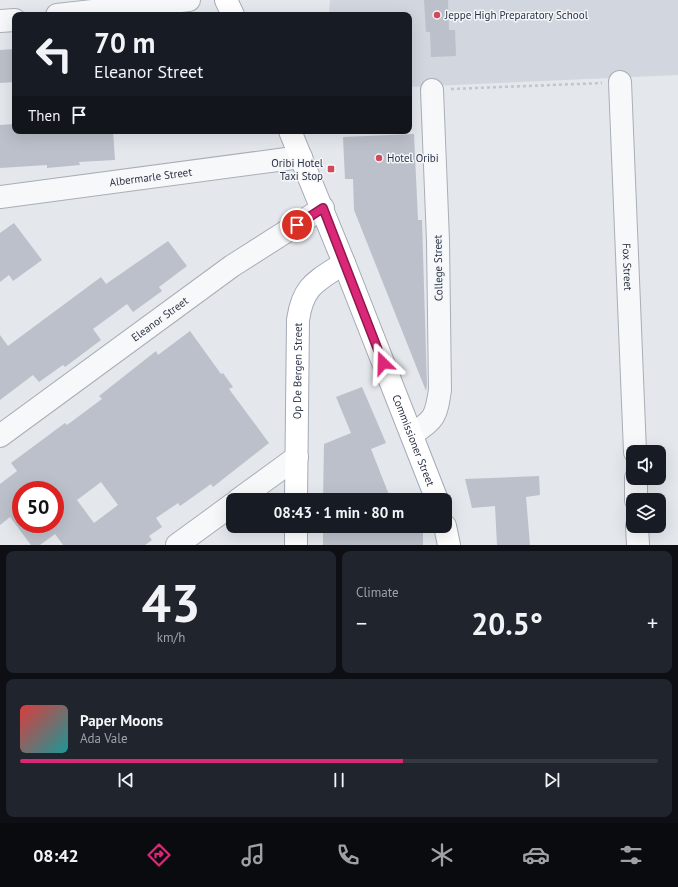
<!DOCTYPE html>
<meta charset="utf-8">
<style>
:root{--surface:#171b24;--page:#20242c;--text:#f1f3f6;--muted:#9ea1a6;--line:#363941;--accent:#db2777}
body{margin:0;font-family:"PT Sans",sans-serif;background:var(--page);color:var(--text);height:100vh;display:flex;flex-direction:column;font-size:15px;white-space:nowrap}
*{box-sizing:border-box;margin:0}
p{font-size:13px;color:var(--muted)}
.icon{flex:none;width:22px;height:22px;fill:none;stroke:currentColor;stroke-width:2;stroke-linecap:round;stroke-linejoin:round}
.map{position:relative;height:545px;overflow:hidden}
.panel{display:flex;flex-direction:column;gap:6px;padding:6px;background:#0d0f14;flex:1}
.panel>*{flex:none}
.guide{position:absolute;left:12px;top:12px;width:400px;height:122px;border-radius:8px;box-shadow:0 4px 16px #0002;background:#171b24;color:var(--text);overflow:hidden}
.controls{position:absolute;left:626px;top:445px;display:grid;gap:8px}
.controls a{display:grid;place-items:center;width:40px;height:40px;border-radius:8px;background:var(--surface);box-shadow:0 4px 16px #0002;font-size:20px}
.speed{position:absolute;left:12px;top:481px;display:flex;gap:8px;font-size:20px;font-weight:700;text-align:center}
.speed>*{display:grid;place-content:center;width:52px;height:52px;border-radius:50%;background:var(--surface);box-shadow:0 4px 16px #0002;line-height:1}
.speed .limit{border:6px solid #d22;background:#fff;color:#111}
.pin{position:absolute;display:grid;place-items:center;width:34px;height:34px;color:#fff;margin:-17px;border:2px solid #fff;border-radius:50%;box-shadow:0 1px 4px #0007}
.me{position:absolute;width:44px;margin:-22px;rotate:338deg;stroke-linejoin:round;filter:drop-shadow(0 0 3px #0008)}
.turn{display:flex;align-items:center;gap:14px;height:84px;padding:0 16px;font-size:18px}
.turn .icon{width:52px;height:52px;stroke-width:2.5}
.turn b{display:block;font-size:28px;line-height:34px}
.then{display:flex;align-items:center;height:38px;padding:0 16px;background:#0003;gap:8px;font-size:15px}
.big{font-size:30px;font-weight:700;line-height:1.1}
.panel .card{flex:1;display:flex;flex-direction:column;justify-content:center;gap:6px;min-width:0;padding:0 14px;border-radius:8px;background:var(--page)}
.panel .dial{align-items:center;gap:0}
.dial b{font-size:52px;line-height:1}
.song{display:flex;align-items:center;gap:12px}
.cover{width:48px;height:48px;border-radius:6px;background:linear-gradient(135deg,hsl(0 70% 55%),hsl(180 70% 35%))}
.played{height:4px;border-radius:2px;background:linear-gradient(90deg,var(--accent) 60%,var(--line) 60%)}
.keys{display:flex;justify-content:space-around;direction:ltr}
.heat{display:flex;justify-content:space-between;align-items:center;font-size:22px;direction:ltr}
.panel .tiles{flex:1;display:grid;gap:6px;grid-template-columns:1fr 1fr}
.card:last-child{grid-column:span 2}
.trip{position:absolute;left:226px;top:493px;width:226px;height:40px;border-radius:8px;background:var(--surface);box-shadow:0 4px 16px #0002;font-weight:700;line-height:40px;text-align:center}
.dock{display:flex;height:64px;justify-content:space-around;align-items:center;background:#090b0e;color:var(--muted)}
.dock .icon{width:28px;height:28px}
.dock .on{color:var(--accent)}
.dock b{font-size:18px;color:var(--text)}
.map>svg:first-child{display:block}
.built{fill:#d2d6de}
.building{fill:#bbc0ca;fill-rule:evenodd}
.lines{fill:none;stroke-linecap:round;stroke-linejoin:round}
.minor-casing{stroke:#a9aeb7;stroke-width:24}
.major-casing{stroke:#a3abb8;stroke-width:24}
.path{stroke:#c2c5cb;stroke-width:2.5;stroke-dasharray:3 3;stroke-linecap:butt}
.minor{stroke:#f7f8fa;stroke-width:22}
.major{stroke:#fff;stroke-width:22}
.route-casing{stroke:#8e194d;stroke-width:10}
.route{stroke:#db2777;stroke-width:7}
.poi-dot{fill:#d1495b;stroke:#f4f6f9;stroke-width:1.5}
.labels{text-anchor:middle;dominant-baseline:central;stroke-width:3;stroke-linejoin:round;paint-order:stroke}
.poi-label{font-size:11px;fill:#2b3445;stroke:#f4f6f9;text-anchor:start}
.street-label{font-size:11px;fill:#2b3445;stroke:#f4f6f9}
</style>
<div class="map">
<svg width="678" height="545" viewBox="0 0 678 545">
<rect width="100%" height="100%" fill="#e4e7ec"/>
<path class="built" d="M330 0H678V75L409 87V15H329Z"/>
<g class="building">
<path d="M424 0H448L449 30H455L456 56 431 57 430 32H426Z"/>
<path d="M15 49V82L0 83V50Z"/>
<path d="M15 124V131H113L115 160 79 162 80 165 47 168V165L0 168V125Z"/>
<path d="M414 134 418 220H422L427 385 426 391 354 210 353 179H345L343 137Z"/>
<path d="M14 223 42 260 13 281 9 275 0 282V233Z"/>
<path d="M168 241 187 266 159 287 162 291 133 312 127 304 93 329 101 340 65 367 63 365 39 382 33 375 0 400V335L8 346 101 277 106 284Z"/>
<path d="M190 331 221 374 223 373 233 387 229 389 269 443 213 487 211 484 180 506 178 503 156 518 162 527 149 536 152 540 145 545H63L55 534 40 545H31L10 517 0 525V484L17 471 11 463 65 423 67 425 102 399 99 396 156 351 158 355ZM101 482 118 505 94 523 77 500ZM21 490H55V524H21Z"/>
<path d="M362 387 386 443 371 449 391 500H323L324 444 351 433 336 397Z"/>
<path d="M539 476 540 495 526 497 530 545H497L495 506 472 508 465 479Z"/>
<path d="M323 526H420V530H423V545H323Z"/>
</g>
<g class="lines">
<defs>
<g id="minor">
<path d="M57 15 189 0"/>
<path d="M0 21 15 20"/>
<path id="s1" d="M620 82 635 452"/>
<path id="s2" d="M0 197 301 157"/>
<path d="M412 434C435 420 436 416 440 390L438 241 432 90"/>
<path id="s3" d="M0 436 232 266 323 208"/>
<path d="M636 478V500"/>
<path d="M238 500 297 457"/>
<path d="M637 526 638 545"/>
<path d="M177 545 233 504"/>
</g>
<g id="major">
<path d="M226 0 233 15"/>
<path id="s4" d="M290 131 344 263 437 500"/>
<path id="s5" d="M296 500 298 320C303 285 317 281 344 263"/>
<path d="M445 526 449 545"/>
<path d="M296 545V526"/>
</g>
</defs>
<use href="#minor" class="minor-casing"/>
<use href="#major" class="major-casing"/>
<path class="path" d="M451 89 602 83"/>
<use href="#minor" class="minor"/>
<use href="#major" class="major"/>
</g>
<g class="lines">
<defs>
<path id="route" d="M297 225 323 208 383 363"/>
</defs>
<use href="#route" class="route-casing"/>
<use href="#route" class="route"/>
</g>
<g class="poi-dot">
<circle cx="437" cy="15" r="4"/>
<circle cx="379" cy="158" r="4"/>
<rect x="327" y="165" width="8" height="8" rx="2"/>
</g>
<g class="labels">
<g class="poi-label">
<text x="445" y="15">Jeppe High Preparatory School</text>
<text x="387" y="158">Hotel Oribi</text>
<text x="323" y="163" text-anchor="end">Oribi Hotel<tspan x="323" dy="13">Taxi Stop</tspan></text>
</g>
<g class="street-label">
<text stroke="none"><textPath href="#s2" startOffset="152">Albermarle Street</textPath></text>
<text stroke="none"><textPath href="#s1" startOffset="185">Fox Street</textPath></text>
<text transform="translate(438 268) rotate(-91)">College Street</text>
<text stroke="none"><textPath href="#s3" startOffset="198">Eleanor Street</textPath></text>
<text stroke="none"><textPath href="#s5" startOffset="129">Op De Bergen Street</textPath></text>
<text stroke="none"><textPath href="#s4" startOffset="333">Commissioner Street</textPath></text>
</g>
</g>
</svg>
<div class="controls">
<a><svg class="icon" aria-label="sound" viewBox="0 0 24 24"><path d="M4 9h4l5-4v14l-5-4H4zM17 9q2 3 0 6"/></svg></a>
<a><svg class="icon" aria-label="layers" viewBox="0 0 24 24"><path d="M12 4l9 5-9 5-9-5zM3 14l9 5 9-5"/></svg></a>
</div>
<div class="speed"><div class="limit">50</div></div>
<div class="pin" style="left:297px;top:225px;background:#d93025"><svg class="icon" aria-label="arrive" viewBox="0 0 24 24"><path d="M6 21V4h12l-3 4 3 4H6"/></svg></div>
<svg class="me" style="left:383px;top:363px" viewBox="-20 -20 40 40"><path d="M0-17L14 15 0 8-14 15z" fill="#db2777" stroke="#fff" stroke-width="4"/></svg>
<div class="trip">08:43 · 1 min · 80 m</div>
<div class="guide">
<div class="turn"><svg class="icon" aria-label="left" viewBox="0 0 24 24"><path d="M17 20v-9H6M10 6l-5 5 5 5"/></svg><div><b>70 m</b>Eleanor Street</div></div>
<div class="then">Then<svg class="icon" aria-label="arrive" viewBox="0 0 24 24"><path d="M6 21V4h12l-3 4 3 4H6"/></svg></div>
</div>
</div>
<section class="panel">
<div class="tiles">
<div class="card dial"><b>43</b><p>km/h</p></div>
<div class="card"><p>Climate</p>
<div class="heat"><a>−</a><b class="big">20.5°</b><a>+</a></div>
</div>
<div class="card">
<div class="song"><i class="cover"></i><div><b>Paper Moons</b><p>Ada Vale</p></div></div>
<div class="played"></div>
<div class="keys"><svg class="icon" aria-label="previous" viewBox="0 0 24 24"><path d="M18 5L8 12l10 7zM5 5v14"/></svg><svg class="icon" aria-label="pause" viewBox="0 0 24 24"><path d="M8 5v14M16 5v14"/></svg><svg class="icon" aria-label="next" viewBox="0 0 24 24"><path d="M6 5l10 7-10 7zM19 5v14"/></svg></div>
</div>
</div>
</section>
<nav class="dock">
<b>08:42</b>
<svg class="icon on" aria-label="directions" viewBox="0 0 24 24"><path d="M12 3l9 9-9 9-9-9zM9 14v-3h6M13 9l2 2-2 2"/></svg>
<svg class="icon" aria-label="music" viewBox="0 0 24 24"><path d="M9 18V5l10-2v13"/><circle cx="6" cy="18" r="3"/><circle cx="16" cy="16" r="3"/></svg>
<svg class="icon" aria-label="phone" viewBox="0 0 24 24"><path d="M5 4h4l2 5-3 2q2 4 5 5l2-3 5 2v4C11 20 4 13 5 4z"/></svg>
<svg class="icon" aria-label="climate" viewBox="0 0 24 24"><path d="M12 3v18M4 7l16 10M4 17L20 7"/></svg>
<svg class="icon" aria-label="car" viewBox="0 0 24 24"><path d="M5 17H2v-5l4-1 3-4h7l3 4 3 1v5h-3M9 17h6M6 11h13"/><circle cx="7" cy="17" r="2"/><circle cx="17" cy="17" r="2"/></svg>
<svg class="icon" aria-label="filters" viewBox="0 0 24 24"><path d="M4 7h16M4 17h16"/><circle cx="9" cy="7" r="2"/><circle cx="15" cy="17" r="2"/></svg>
</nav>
